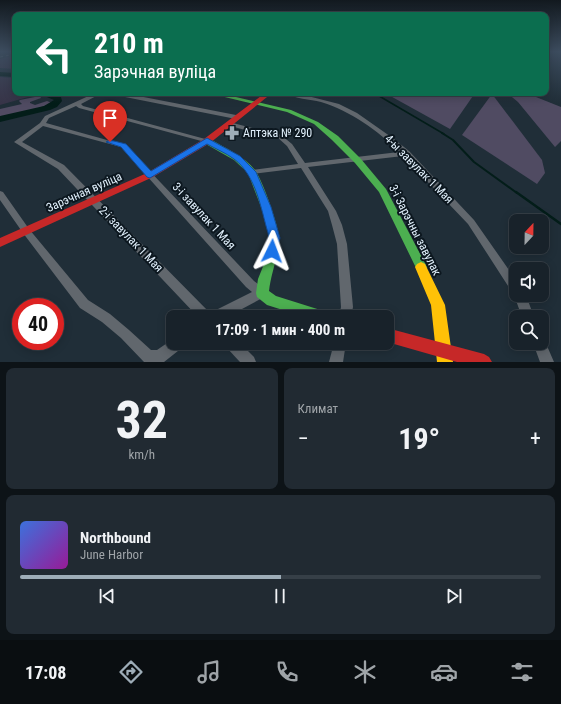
<!DOCTYPE html>
<html lang="ru">
<meta charset="utf-8">
<style>
:root{--surface:#18222a;--page:#212a32;--text:#f1f3f6;--muted:#9fa4a8;--line:#363f47;--accent:#9eadb8}
body{margin:0;font-family:"Roboto Condensed",sans-serif;background:var(--page);color:var(--text);height:100vh;display:flex;flex-direction:column;font-size:15px;white-space:nowrap}
*{box-sizing:border-box;margin:0}
p{font-size:13px;color:var(--muted)}
.icon{flex:none;width:22px;height:22px;fill:none;stroke:currentColor;stroke-width:2;stroke-linecap:round;stroke-linejoin:round}
.map{position:relative;height:362px;overflow:hidden}
.sheet{display:flex;flex-direction:column;gap:6px;padding:6px;background:#0d1317;flex:1}
.sheet>*{flex:none}
.guide{position:absolute;left:12px;top:12px;width:537px;height:84px;border-radius:8px;box-shadow:0 2px 10px #0003,0 0 0 1px var(--line);background:#0b6e4f;color:#fff;overflow:hidden}
.needle{width:26px;rotate:22deg}
.buttons{position:absolute;left:509px;top:214px;display:grid;gap:8px}
.buttons a{display:grid;place-items:center;width:40px;height:40px;border-radius:8px;background:var(--surface);box-shadow:0 2px 10px #0003,0 0 0 1px var(--line);font-size:20px}
.speed{position:absolute;left:12px;top:298px;display:flex;gap:8px;font-size:20px;font-weight:700;text-align:center}
.speed>*{display:grid;place-content:center;width:52px;height:52px;border-radius:50%;background:var(--surface);box-shadow:0 2px 10px #0003,0 0 0 1px var(--line);line-height:1}
.speed .limit{border:6px solid #d22;background:#fff;color:#111}
.pin{position:absolute;display:grid;place-items:center;width:34px;height:34px;color:#fff;margin:-41px -17px;border-radius:50% 50% 50% 0;rotate:-45deg;box-shadow:0 0 4px #0007}
.pin .icon{rotate:45deg}
.me{position:absolute;width:44px;margin:-22px;rotate:3deg;stroke-linejoin:round;filter:drop-shadow(0 0 3px #0008)}
.turn{display:flex;align-items:center;gap:14px;height:84px;padding:0 16px;font-size:18px}
.turn .icon{width:52px;height:52px;stroke-width:2.5}
.turn b{display:block;font-size:28px;line-height:34px}
.big{font-size:30px;font-weight:700;line-height:1.1}
.sheet .tile{flex:1;display:flex;flex-direction:column;justify-content:center;gap:6px;min-width:0;padding:0 14px;border-radius:8px;background:var(--page)}
.sheet .dial{align-items:center;gap:0}
.dial b{font-size:52px;line-height:1}
.song{display:flex;align-items:center;gap:12px}
.cover{width:48px;height:48px;border-radius:6px;background:linear-gradient(135deg,hsl(220 70% 55%),hsl(300 70% 35%))}
.played{height:4px;border-radius:2px;background:linear-gradient(90deg,var(--accent) 50%,var(--line) 50%)}
.keys{display:flex;justify-content:space-around;direction:ltr}
.heat{display:flex;justify-content:space-between;align-items:center;font-size:22px;direction:ltr}
.sheet .tiles{flex:1;display:grid;gap:6px;grid-template-columns:1fr 1fr}
.tile:last-child{grid-column:span 2}
.trip{position:absolute;left:166px;top:310px;width:228px;height:40px;border-radius:8px;background:var(--surface);box-shadow:0 2px 10px #0003,0 0 0 1px var(--line);font-weight:700;line-height:40px;text-align:center}
.tabs{display:flex;height:64px;justify-content:space-around;align-items:center;background:#0a0e11;color:var(--muted)}
.tabs .icon{width:28px;height:28px}
.tabs .current{color:var(--accent)}
.tabs b{font-size:18px;color:var(--text)}
.map>svg:first-child{display:block}
.green{fill:#373448}
.forest{fill:#504b62}
.lines{fill:none;stroke-linecap:round;stroke-linejoin:round}
.stream-far2{stroke:#031d19;stroke-width:1.5}
.stream-far1{stroke:#031d19;stroke-width:2}
.stream{stroke:#031d19;stroke-width:2.5}
.river{fill:#031d19;fill-rule:evenodd}
.street{fill:#61676d;fill-rule:evenodd}
.fast{fill:#4caf50;fill-rule:evenodd}
.slow{fill:#ffc107;fill-rule:evenodd}
.jam{fill:#c62828;fill-rule:evenodd}
.rail{stroke:#616a70;stroke-width:1;stroke-dasharray:3 3;stroke-linecap:butt}
.route{fill:#1a73e8;stroke:#114b97}
.labels{text-anchor:middle;dominant-baseline:central;stroke-width:4;stroke-linejoin:round;paint-order:stroke}
.poi-label{font-size:12px;fill:#e2f1fd;stroke:#0c171f;text-anchor:start}
.street-label{font-size:12px;fill:#e2f1fd;stroke:#0c171f}
</style>
<div class="map">
<svg width="561" height="362" viewBox="0 0 561 362">
<rect width="100%" height="100%" fill="#202e38"/>
<g class="green">
<path d="M15 55V69L0 68V59Z"/>
<path d="M0 77 15 78V93H35V95L0 105Z"/>
</g>
<g class="forest">
<path d="M385 93H475L450 129Z"/>
<path d="M507 93H526L561 107V141L555 147 518 102Z"/>
<path d="M492 94 542 160 545 173 537 184 462 135Z"/>
<path d="M40 96 41 98 30 102V103L35 105 47 101 52 103 28 112 0 117V109L22 104 19 101 20 100Z"/>
</g>
<g class="lines">
<path class="stream-far2" d="M374 93 444 134"/>
<path class="stream-far1" d="M442 133 453 140 474 162 517 193"/>
<path class="stream" d="M516 192 561 224"/>
<g class="river">
<path d="M0 72 15 73V77L0 76Z"/>
<path d="M37 93H48L61 97 62 101 57 107 50 110 0 122V116L44 106 54 100Z"/>
</g>
<g class="street">
<path d="M95 93H102L81 104 83 106 209 140V142H205L79 108 76 106 49 118 46 123 125 145 254 281 266 290 268 293 266 296 227 317H198L58 169 14 142 40 123 45 116ZM43 126 121 147 246 287 252 292 210 313 64 165 22 142Z"/>
<path d="M112 93H123L236 115 239 117 236 119 115 95Z"/>
<path d="M285 93H296L339 104 357 113 394 139 409 151 474 220 516 280V295H526L534 317H522L514 295 515 293 512 292 468 224 403 156 308 167 336 211 342 225 347 244 353 307 351 317H339L341 307 337 244 332 225 328 211 301 168 252 174 248 172 252 170 298 164 287 146 277 137 265 133H256L227 125 226 124 229 122 256 129H266L281 135 292 144 305 163 399 152C378 130 350 111 321 102 310 99 295 99 285 93Z"/>
<path d="M0 191 3 192 29 229 88 300 110 314 129 330 151 350H157L173 339V343H184L183 347 164 362H144L121 338 102 322 80 308 23 233 0 200Z"/>
<path d="M542 338 544 339 554 362H540L533 343H542Z"/>
<path d="M225 343H240L254 357 256 362H240L226 347Z"/>
<path d="M334 343H346L343 362H329Z"/>
</g>
<g class="fast">
<path d="M208 93H219L291 110 318 122 338 136 361 159 386 189 427 267 425 270 421 272 417 270 379 192 355 163 332 140 314 124 287 112Z"/>
<path d="M204 139H210C225 148 244 156 255 170 262 179 280 229 279 240 278 258 271 273 269 291L276 296 330 313 332 317H305L267 305 257 297 256 293 258 279 264 264 269 238 266 220 248 173 234 160 204 143Z"/>
</g>
<path class="slow" d="M421 262 425 264 445 305 453 362H437L431 305 415 267 417 264Z"/>
<g class="jam">
<path d="M265 93H272L210 143 153 177 0 247V238L147 173 204 139Z"/>
<path d="M387 328 484 354 489 357 492 362H457L387 342Z"/>
</g>
<path class="rail" d="M0 57 15 54"/>
</g>
<linearGradient id="sky" x2="0" y2="1"><stop stop-color="#12191f"/><stop offset="0.5" stop-color="#3c4c5e"/><stop offset="1" stop-color="#3c4c5e" stop-opacity="0"/></linearGradient>
<rect width="561" height="103" fill="url(#sky)"/>
<path class="route" d="M207 138 240 156 256 172 271 207 280 238 276 254 272 255 268 254C265 248 270 240 268 233 261 209 256 175 234 159 226 153 216 149 207 144L150 178 147 177 121 147 106 142 110 140 126 144 151 171Z"/>
<defs>
<symbol id="pharmacy-bare" viewBox="-9 -9 18 18"><path d="M-2-6h4v4h4v4h-4v4h-4v-4h-4v-4h4Z" fill="#9eadb8" stroke="#0c171f" stroke-width="2.5" paint-order="stroke"/></symbol>
</defs>
<g fill-rule="evenodd">
<use href="#pharmacy-bare" x="222" y="123" width="20" height="20"/>
</g>
<g class="labels">
<g class="poi-label">
<text x="243" y="133">Аптэка № 290</text>
</g>
<g class="street-label">
<text transform="translate(419 169) rotate(45)">4-ы завулак 1 Мая</text>
<text transform="translate(84 192) rotate(-24)">Зарэчная вуліца</text>
<text transform="translate(204 216) rotate(47)">3-і завулак 1 Мая</text>
<text transform="translate(415 230) rotate(63)">3-і Зарэчны завулак</text>
<text transform="translate(131 239) rotate(46)">2-і завулак 1 Мая</text>
</g>
</g>
</svg>
<div class="buttons">
<a><svg class="needle" viewBox="-14 -14 28 28"><path d="M0-13l5 13h-10z" fill="#e53935"/><path d="M0 13l5-13h-10z" fill="#9fa4a8"/></svg></a>
<a><svg class="icon" aria-label="sound" viewBox="0 0 24 24"><path d="M4 9h4l5-4v14l-5-4H4zM17 9q2 3 0 6"/></svg></a>
<a><svg class="icon" aria-label="search" viewBox="0 0 24 24"><circle cx="10" cy="10" r="6"/><path d="M15 15l6 6"/></svg></a>
</div>
<div class="speed"><div class="limit">40</div></div>
<div class="pin" style="left:110px;top:142px;background:#d93025"><svg class="icon" aria-label="arrive" viewBox="0 0 24 24"><path d="M6 21V4h12l-3 4 3 4H6"/></svg></div>
<svg class="me" style="left:272px;top:251px" viewBox="-20 -20 40 40"><path d="M0-17L14 15 0 8-14 15z" fill="#1a73e8" stroke="#fff" stroke-width="4"/></svg>
<div class="trip">17:09 · 1 мин · 400 m</div>
<div class="guide">
<div class="turn"><svg class="icon" aria-label="left" viewBox="0 0 24 24"><path d="M17 20v-9H6M10 6l-5 5 5 5"/></svg><div><b>210 m</b>Зарэчная вуліца</div></div>
</div>
</div>
<section class="sheet">
<div class="tiles">
<div class="tile dial"><b>32</b><p>km/h</p></div>
<div class="tile"><p>Климат</p>
<div class="heat"><a>−</a><b class="big">19°</b><a>+</a></div>
</div>
<div class="tile">
<div class="song"><i class="cover"></i><div><b>Northbound</b><p>June Harbor</p></div></div>
<div class="played"></div>
<div class="keys"><svg class="icon" aria-label="previous" viewBox="0 0 24 24"><path d="M18 5L8 12l10 7zM5 5v14"/></svg><svg class="icon" aria-label="pause" viewBox="0 0 24 24"><path d="M8 5v14M16 5v14"/></svg><svg class="icon" aria-label="next" viewBox="0 0 24 24"><path d="M6 5l10 7-10 7zM19 5v14"/></svg></div>
</div>
</div>
</section>
<nav class="tabs">
<b>17:08</b>
<svg class="icon current" aria-label="directions" viewBox="0 0 24 24"><path d="M12 3l9 9-9 9-9-9zM9 14v-3h6M13 9l2 2-2 2"/></svg>
<svg class="icon" aria-label="music" viewBox="0 0 24 24"><path d="M9 18V5l10-2v13"/><circle cx="6" cy="18" r="3"/><circle cx="16" cy="16" r="3"/></svg>
<svg class="icon" aria-label="phone" viewBox="0 0 24 24"><path d="M5 4h4l2 5-3 2q2 4 5 5l2-3 5 2v4C11 20 4 13 5 4z"/></svg>
<svg class="icon" aria-label="climate" viewBox="0 0 24 24"><path d="M12 3v18M4 7l16 10M4 17L20 7"/></svg>
<svg class="icon" aria-label="car" viewBox="0 0 24 24"><path d="M5 17H2v-5l4-1 3-4h7l3 4 3 1v5h-3M9 17h6M6 11h13"/><circle cx="7" cy="17" r="2"/><circle cx="17" cy="17" r="2"/></svg>
<svg class="icon" aria-label="filters" viewBox="0 0 24 24"><path d="M4 7h16M4 17h16"/><circle cx="9" cy="7" r="2"/><circle cx="15" cy="17" r="2"/></svg>
</nav>
